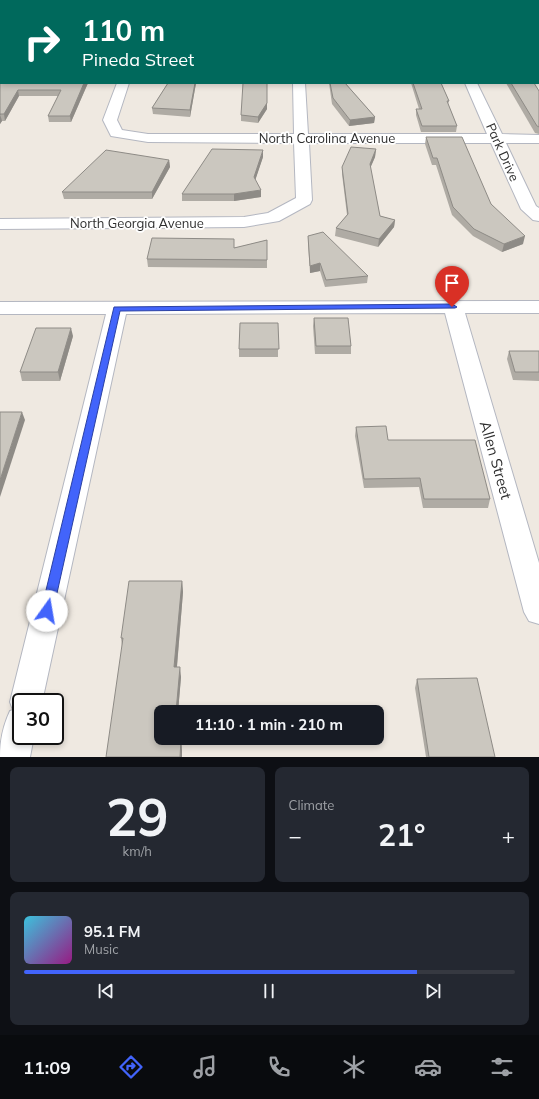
<!DOCTYPE html>
<meta charset="utf-8">
<style>
:root{--surface:#171b24;--page:#242831;--text:#f1f3f6;--muted:#9ea1a6;--line:#363941;--accent:#4264fb}
body{margin:0;font-family:Mulish,sans-serif;background:var(--page);color:var(--text);height:100vh;display:flex;flex-direction:column;font-size:15px;white-space:nowrap}
*{box-sizing:border-box;margin:0}
p{font-size:13px;color:var(--muted)}
.icon{flex:none;width:22px;height:22px;fill:none;stroke:currentColor;stroke-width:2;stroke-linecap:round;stroke-linejoin:round}
.map{position:relative;height:757px;overflow:hidden}
.details{display:flex;flex-direction:column;gap:10px;padding:10px;background:#0d0f14;flex:1}
.details>*{flex:none}
.banner{position:absolute;left:0px;top:0px;width:539px;height:84px;box-shadow:0 2px 6px #0003;background:#00695c;color:#fff;overflow:hidden}
.speed{position:absolute;left:12px;top:693px;display:flex;gap:8px;font-size:20px;font-weight:700;text-align:center}
.speed>*{display:grid;place-content:center;width:52px;height:52px;border-radius:50%;background:var(--surface);box-shadow:0 2px 6px #0003;line-height:1}
.speed .limit{border:2px solid #111;border-radius:6px;background:#fff;color:#111}
.pin{position:absolute;display:grid;place-items:center;width:34px;height:34px;color:#fff;margin:-41px -17px;border-radius:50% 50% 50% 0;rotate:-45deg;box-shadow:0 0 4px #0007}
.pin .icon{rotate:45deg}
.me{position:absolute;width:44px;margin:-22px;rotate:13deg;stroke-linejoin:round;filter:drop-shadow(0 0 3px #0008)}
.turn{display:flex;align-items:center;gap:14px;height:84px;padding:0 16px;font-size:18px}
.turn .icon{width:52px;height:52px;stroke-width:2.5}
.turn b{display:block;font-size:28px;line-height:34px}
.big{font-size:30px;font-weight:700;line-height:1.1}
.details .widget{flex:1;display:flex;flex-direction:column;justify-content:center;gap:6px;min-width:0;padding:0 14px;border-radius:8px;background:var(--page)}
.details .dial{align-items:center;gap:0}
.dial b{font-size:52px;line-height:1}
.song{display:flex;align-items:center;gap:12px}
.cover{width:48px;height:48px;border-radius:6px;background:linear-gradient(135deg,hsl(190 70% 55%),hsl(310 70% 35%))}
.played{height:4px;border-radius:2px;background:linear-gradient(90deg,var(--accent) 80%,var(--line) 80%)}
.keys{display:flex;justify-content:space-around;direction:ltr}
.heat{display:flex;justify-content:space-between;align-items:center;font-size:22px;direction:ltr}
.details .tiles{flex:1;display:grid;gap:10px;grid-template-columns:1fr 1fr}
.widget:last-child{grid-column:span 2}
.trip{position:absolute;left:154px;top:705px;width:230px;height:40px;border-radius:8px;background:var(--surface);box-shadow:0 2px 6px #0003;font-weight:700;line-height:40px;text-align:center}
.menu{display:flex;height:64px;justify-content:space-around;align-items:center;background:#090b0e;color:var(--muted)}
.menu .icon{width:28px;height:28px}
.menu .selected{color:var(--accent)}
.menu b{font-size:18px;color:var(--text)}
.map>svg:first-child{display:block}
.lines{fill:none;stroke-linecap:round;stroke-linejoin:round}
.minor-casing{stroke:#b4b7c1;stroke-width:2}
.minor{fill:#fff;fill-rule:evenodd}
.wall{fill:#afaba4}
.shaded-wall{fill:#8e8b86}
.building{fill:#cbc7bf;stroke:#8e8b86}
.route{fill:#4264fb;stroke:#2b41a3}
.labels{text-anchor:middle;dominant-baseline:central;stroke-width:3.5;stroke-linejoin:round;paint-order:stroke}
.far-street-label{font-size:13px;fill:#2e2e2e;stroke:#fff}
.street-label{font-size:15px;fill:#2e2e2e;stroke:#fff}
</style>
<div class="map">
<svg width="539" height="757" viewBox="0 0 539 757">
<rect width="100%" height="100%" fill="#efe9e1"/>
<g class="lines">
<defs>
<g id="minor">
<rect x="8" y="0" width="10" height="1"/>
<rect x="148" y="0" width="10" height="1"/>
<rect x="289" y="0" width="10" height="1"/>
<rect x="427" y="0" width="10" height="1"/>
<path d="M117 83H129L117 120 122 130 148 134H294L293 83H305L308 134H487L465 83H477L502 134 539 135V143H506L536 206 539 208V221L533 220 521 209 491 143H309L312 200 310 204 279 221 244 227 0 229V219L244 217 268 213 296 198 294 143 148 142 111 136 103 120Z"/>
<path d="M539 301V313H465L539 563V624L529 621 524 612 445 313 126 314 42 702H21V736H34L30 757H0C0 740 3 726 10 711L13 710 10 702 106 314H0V302Z"/>
</g>
</defs>
<use href="#minor" class="minor-casing"/>
<use href="#minor" class="minor"/>
</g>
<g class="wall">
<path d="M1 54 88 83 71 122H49L48 116 58 96H19L5 121H2L0 124Z"/>
<path d="M168 83H196L190 117 153 114 152 108Z"/>
<path d="M267 83V109L258 123 241 121V115Z"/>
<path d="M329 83H345L375 117 374 123 349 126 332 104Z"/>
<path d="M411 83H441L449 101 448 104 457 126 456 132H421L416 115V109H419Z"/>
<path d="M506 83H534L539 91V134L535 133Z"/>
<path d="M426 137 491 204 523 244 502 252 473 236 452 215 436 165H432L425 144Z"/>
<path d="M376 149 375 157 370 168 380 216 395 220 394 227 378 247 335 236 336 228 347 215 342 174V167Z"/>
<path d="M263 157 255 180 261 197 234 201H182V194Z"/>
<path d="M169 160 170 167 152 199H64L62 192Z"/>
<path d="M308 236 368 276 367 283 325 287 320 271 310 273 308 243Z"/>
<path d="M267 240V268L148 267 147 259 234 248Z"/>
<path d="M314 318 351 346V354H315L313 326Z"/>
<path d="M278 323V357H239V349Z"/>
<path d="M73 336 60 381H22L20 372Z"/>
<path d="M509 351H539V381L513 380 507 359Z"/>
<path d="M356 427 388 440 490 499 488 508H423L419 487 364 488 355 436Z"/>
<path d="M182 581 183 592 177 667 181 677 178 712H161L176 738V740H181L182 751V757L122 646 121 638Z"/>
<path d="M417 679 495 757H426L415 688Z"/>
</g>
<g class="shaded-wall">
<path d="M84 83H88L71 122 70 116Z"/>
<path d="M195 83H196L190 117V110Z"/>
<path d="M267 83V109L258 123V117Z"/>
<path d="M18 90 19 96 5 121 4 114Z"/>
<path d="M0 114 2 121 0 124Z"/>
<path d="M375 117 374 123 349 126 350 120Z"/>
<path d="M376 149 375 157 369 171 370 164Z"/>
<path d="M263 150V157L254 184V177Z"/>
<path d="M169 160 170 167 152 199V192Z"/>
<path d="M261 190V197L234 201V194Z"/>
<path d="M395 220 394 227 378 247 379 239Z"/>
<path d="M525 236 523 244 502 252 504 244Z"/>
<path d="M320 263V271L310 273V266Z"/>
<path d="M71 328 73 336 60 381 58 372Z"/>
<path d="M22 412 25 420 0 497V480Z"/>
<path d="M182 581 183 592 176 677 174 667Z"/>
<path d="M180 667 181 677 178 712H176Z"/>
<path d="M181 740 182 751V757H180Z"/>
</g>
<g class="building">
<path d="M43 0H125L124 1H42Z"/>
<rect x="180" y="0" width="30" height="1"/>
<rect x="249" y="0" width="19" height="1"/>
<rect x="318" y="0" width="23" height="1"/>
<path d="M1 54V83H84L70 116H48L61 90H18L4 114H0V115V55Z"/>
<path d="M168 83H195L190 110 152 108Z"/>
<path d="M243 83H267V103L258 117 241 115Z"/>
<path d="M330 83H345L375 117 350 120 333 98Z"/>
<path d="M413 83H441L449 101H447L457 126H422L416 109H422Z"/>
<path d="M511 83H534L539 91V127L537 126Z"/>
<path d="M426 137H462L491 204 525 236 504 244 474 229 453 207 437 158H433Z"/>
<path d="M351 147 376 149 370 164 380 216 395 220 379 239 336 228 348 214 342 167Z"/>
<path d="M212 149 263 150 254 177 261 190 234 194H182Z"/>
<path d="M106 150 169 160 152 192H62Z"/>
<path d="M323 232 368 276 326 280 320 263 310 266 308 236Z"/>
<path d="M152 238 234 239V248L267 240V260L147 259Z"/>
<path d="M314 318H348L351 346H316Z"/>
<path d="M240 323H278L279 349H239Z"/>
<path d="M36 328H71L58 372H20Z"/>
<path d="M509 351H539V372H515Z"/>
<path d="M0 412H22L0 480Z"/>
<path d="M386 426 388 440H475L490 499H424L420 478 364 479 356 427Z"/>
<path d="M129 581H182L174 667H180L176 712H161V738H174V740H181L180 757H106L123 638H121Z"/>
<path d="M477 678 495 757H429L417 679Z"/>
</g>
<path class="route" d="M452 304 457 307 455 308 120 311 53 611 51 615 47 616 42 615 41 611 114 307Z"/>
<g class="labels">
<g class="far-street-label">
<text x="327" y="138">North Carolina Avenue</text>
<text transform="translate(503 152) rotate(66)">Park Drive</text>
<text x="137" y="223">North Georgia Avenue</text>
</g>
<g class="street-label">
<text transform="translate(496 460) rotate(74)">Allen Street</text>
</g>
</g>
</svg>
<div class="speed"><div class="limit">30</div></div>
<div class="pin" style="left:452px;top:307px;background:#d93025"><svg class="icon" aria-label="arrive" viewBox="0 0 24 24"><path d="M6 21V4h12l-3 4 3 4H6"/></svg></div>
<svg class="me" style="left:47px;top:611px" viewBox="-20 -20 40 40"><circle r="19" fill="#fff"/><path d="M0-13L10 11 0 6-10 11z" fill="#4264fb"/></svg>
<div class="trip">11:10 · 1 min · 210 m</div>
<div class="banner">
<div class="turn"><svg class="icon" aria-label="right" viewBox="0 0 24 24"><path d="M7 20v-9h11M14 6l5 5-5 5"/></svg><div><b>110 m</b>Pineda Street</div></div>
</div>
</div>
<section class="details">
<div class="tiles">
<div class="widget dial"><b>29</b><p>km/h</p></div>
<div class="widget"><p>Climate</p>
<div class="heat"><a>−</a><b class="big">21°</b><a>+</a></div>
</div>
<div class="widget">
<div class="song"><i class="cover"></i><div><b>95.1 FM</b><p>Music</p></div></div>
<div class="played"></div>
<div class="keys"><svg class="icon" aria-label="previous" viewBox="0 0 24 24"><path d="M18 5L8 12l10 7zM5 5v14"/></svg><svg class="icon" aria-label="pause" viewBox="0 0 24 24"><path d="M8 5v14M16 5v14"/></svg><svg class="icon" aria-label="next" viewBox="0 0 24 24"><path d="M6 5l10 7-10 7zM19 5v14"/></svg></div>
</div>
</div>
</section>
<nav class="menu">
<b>11:09</b>
<svg class="icon selected" aria-label="directions" viewBox="0 0 24 24"><path d="M12 3l9 9-9 9-9-9zM9 14v-3h6M13 9l2 2-2 2"/></svg>
<svg class="icon" aria-label="music" viewBox="0 0 24 24"><path d="M9 18V5l10-2v13"/><circle cx="6" cy="18" r="3"/><circle cx="16" cy="16" r="3"/></svg>
<svg class="icon" aria-label="phone" viewBox="0 0 24 24"><path d="M5 4h4l2 5-3 2q2 4 5 5l2-3 5 2v4C11 20 4 13 5 4z"/></svg>
<svg class="icon" aria-label="climate" viewBox="0 0 24 24"><path d="M12 3v18M4 7l16 10M4 17L20 7"/></svg>
<svg class="icon" aria-label="car" viewBox="0 0 24 24"><path d="M5 17H2v-5l4-1 3-4h7l3 4 3 1v5h-3M9 17h6M6 11h13"/><circle cx="7" cy="17" r="2"/><circle cx="17" cy="17" r="2"/></svg>
<svg class="icon" aria-label="filters" viewBox="0 0 24 24"><path d="M4 7h16M4 17h16"/><circle cx="9" cy="7" r="2"/><circle cx="15" cy="17" r="2"/></svg>
</nav>
